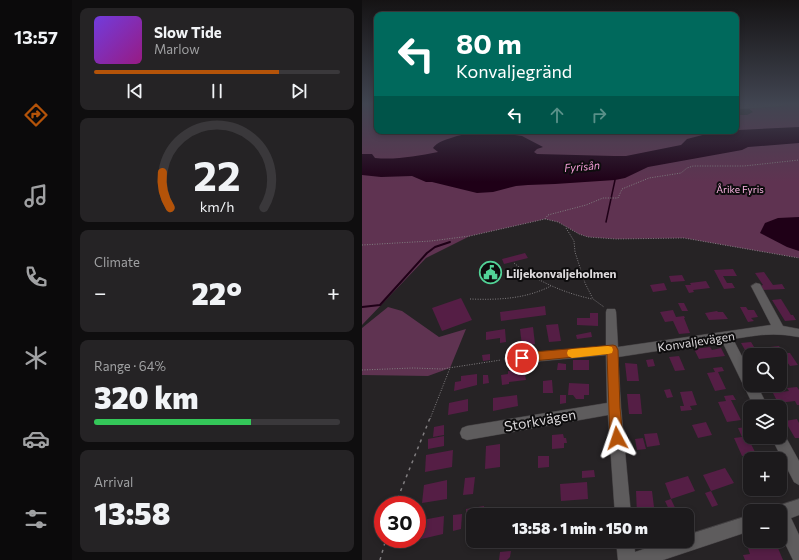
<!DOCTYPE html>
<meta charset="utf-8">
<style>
:root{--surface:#1c1a1c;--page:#252325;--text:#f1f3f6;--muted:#a0a1a3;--line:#3a383b;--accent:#b45309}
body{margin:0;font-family:Commissioner,sans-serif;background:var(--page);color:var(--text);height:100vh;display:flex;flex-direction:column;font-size:15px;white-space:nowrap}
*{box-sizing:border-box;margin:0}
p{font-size:13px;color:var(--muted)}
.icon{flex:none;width:22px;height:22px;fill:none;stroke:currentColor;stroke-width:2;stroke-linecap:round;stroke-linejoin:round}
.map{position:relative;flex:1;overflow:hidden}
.sheet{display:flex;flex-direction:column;gap:8px;padding:8px;background:#0f0e0f;width:290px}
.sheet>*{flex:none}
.guide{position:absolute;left:12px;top:12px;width:365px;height:122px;border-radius:8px;box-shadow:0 2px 6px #0003,0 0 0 1px var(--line);background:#00695c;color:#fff;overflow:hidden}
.buttons{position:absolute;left:381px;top:348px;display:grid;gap:8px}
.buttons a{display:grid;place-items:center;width:44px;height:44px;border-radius:8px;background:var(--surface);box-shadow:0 2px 6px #0003,0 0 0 1px var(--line);font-size:20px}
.speed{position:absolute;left:12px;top:496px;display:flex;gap:8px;font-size:20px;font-weight:700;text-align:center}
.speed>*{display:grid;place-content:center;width:52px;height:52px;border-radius:50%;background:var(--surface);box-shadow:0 2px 6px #0003,0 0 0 1px var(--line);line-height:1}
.speed .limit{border:6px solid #d22;background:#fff;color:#111}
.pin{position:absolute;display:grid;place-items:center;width:34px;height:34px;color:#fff;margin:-17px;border:2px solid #fff;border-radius:50%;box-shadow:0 1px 4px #0007}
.me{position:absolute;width:44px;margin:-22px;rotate:355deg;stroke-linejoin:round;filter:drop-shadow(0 0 3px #0008)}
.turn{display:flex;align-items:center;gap:14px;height:84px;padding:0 16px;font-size:18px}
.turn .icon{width:52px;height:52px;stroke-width:2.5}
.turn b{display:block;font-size:28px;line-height:34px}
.lanes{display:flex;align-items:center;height:38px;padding:0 16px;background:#0003;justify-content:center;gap:20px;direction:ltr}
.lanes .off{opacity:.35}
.big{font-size:30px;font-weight:800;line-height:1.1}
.sheet .card{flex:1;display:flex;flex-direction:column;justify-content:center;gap:6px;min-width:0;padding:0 14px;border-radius:8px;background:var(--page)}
.sheet .dial{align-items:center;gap:0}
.dial svg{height:104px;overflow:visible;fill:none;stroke:var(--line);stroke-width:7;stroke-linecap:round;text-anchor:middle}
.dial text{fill:var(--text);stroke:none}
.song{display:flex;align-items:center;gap:12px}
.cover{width:48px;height:48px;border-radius:6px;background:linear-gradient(135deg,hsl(260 70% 55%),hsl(310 70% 35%))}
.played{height:4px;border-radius:2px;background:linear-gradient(90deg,var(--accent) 75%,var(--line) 75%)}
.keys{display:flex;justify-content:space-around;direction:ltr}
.heat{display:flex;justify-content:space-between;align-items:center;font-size:22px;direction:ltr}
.charge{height:6px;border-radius:3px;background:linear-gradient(90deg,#34c759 64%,var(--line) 0)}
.trip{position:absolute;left:104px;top:508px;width:228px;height:40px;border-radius:8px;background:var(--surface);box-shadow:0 2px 6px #0003,0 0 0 1px var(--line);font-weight:800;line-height:40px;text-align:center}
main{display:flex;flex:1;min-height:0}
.tab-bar{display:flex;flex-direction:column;width:72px;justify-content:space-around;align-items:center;background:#0b0a0b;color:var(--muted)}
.tab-bar .icon{width:28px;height:28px}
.tab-bar .on{color:var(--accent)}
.tab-bar b{font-size:18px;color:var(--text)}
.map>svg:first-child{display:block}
.green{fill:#5f3351}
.water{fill:#1f0017}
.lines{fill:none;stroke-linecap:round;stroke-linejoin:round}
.stream-far1{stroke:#1f0017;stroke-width:1.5}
.stream{stroke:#1f0017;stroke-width:2}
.building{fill:#551e45}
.minor-casing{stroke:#434042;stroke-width:1}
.path-far1{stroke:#817e80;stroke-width:1;stroke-dasharray:1 1.5;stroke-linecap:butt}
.path{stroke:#817e80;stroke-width:1.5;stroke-dasharray:3 4.5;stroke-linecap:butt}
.minor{fill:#5e5c5d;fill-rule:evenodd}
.route{fill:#b45309;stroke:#753606}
.slow{fill:#f59e0b}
.labels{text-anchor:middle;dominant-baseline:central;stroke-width:4;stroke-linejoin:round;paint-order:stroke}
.far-park-label{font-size:10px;fill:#fbb4e2;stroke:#0e0d0e}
.far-water-label{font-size:11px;font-style:italic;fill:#f69fd9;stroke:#0e0d0e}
.poi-label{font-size:12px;font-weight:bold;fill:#dcd9db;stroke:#0e0d0e;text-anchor:start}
.street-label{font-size:12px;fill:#dcd9db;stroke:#0e0d0e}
.near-street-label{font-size:14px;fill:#dcd9db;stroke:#0e0d0e}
</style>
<main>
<nav class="tab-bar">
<b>13:57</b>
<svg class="icon on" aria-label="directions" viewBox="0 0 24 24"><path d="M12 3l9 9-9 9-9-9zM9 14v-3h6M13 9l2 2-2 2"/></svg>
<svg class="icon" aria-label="music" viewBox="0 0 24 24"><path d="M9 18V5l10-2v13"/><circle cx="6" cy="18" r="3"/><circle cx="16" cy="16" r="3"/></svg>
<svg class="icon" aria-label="phone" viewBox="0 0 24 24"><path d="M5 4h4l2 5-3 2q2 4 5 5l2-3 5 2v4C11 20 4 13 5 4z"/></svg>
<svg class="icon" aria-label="climate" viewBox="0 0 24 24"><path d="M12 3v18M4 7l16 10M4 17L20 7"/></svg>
<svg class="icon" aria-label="car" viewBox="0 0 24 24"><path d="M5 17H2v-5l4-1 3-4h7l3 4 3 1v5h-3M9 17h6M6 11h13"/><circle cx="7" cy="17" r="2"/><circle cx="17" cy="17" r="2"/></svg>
<svg class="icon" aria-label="filters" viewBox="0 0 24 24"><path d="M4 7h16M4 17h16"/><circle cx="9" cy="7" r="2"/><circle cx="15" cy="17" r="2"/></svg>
</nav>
<section class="sheet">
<div class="card">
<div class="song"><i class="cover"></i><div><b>Slow Tide</b><p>Marlow</p></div></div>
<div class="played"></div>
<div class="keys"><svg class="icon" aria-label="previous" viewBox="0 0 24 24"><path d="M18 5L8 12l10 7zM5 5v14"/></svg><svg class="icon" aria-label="pause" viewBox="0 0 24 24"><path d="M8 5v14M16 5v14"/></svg><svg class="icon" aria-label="next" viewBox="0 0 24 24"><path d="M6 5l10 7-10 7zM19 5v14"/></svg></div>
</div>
<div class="card dial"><svg viewBox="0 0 100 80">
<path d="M14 69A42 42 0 1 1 86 69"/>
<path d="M14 69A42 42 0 0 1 8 42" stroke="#b45309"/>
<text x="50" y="56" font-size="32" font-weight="700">22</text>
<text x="50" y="72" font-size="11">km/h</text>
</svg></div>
<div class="card"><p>Climate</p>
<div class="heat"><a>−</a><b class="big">22°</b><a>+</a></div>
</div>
<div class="card"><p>Range · 64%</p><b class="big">320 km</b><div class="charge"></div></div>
<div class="card"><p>Arrival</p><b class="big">13:58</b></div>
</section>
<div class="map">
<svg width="437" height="560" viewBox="0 0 437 560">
<rect width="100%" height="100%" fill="#262325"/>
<g class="green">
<path d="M0 104H15V131H374V115H385L391 112 385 107 414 104H437V258L322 238 255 239 226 237 217 234 196 222 183 219 108 236 64 258 0 325Z"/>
<path d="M26 307 40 311 77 337 104 329 88 368 66 376 0 375V328Z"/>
</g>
<g class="water">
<path d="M437 127V143L386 147 380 150 286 167 263 178 253 180 193 184 166 185 154 186 131 192 115 193 70 182H64L50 176 19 177 0 175V154H10L13 158C34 160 55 156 76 152L71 148C75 142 83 140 89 138 114 130 129 131 154 132L153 135 160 136 181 147 175 149 172 152 175 154 252 156H264L319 145 325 139 356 131Z"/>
<path d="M437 217V251L425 247 398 233 403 223 416 218Z"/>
</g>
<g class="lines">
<path class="stream-far1" d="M244 222 253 180"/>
<path class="stream" d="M0 307 18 305 65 253 73 247 88 242"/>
</g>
<g class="building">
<path d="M163 253 166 258 142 264 140 259Z"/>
<path d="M371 269 375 276H361L365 283H370L373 288 362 289 352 270Z"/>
<path d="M402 272 411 285 420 284 423 289 399 290 397 286 401 285 393 273Z"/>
<path d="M320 275 323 281 309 282 307 276Z"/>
<path d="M344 281 348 288 331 290 332 292 327 293 323 285H329L328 283Z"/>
<path d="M302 283 305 290 291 292 288 285Z"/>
<path d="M99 298 110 320 80 331 70 308Z"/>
<path d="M419 299 429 315H431L434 320 423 321 410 300Z"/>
<path d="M316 303H322L326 311H320Z"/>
<path d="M183 306 184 315 139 321 138 312Z"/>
<path d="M378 307H384L386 310H392L396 317 389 318 392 321 386 322Z"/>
<path d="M311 310 314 317 322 316 323 318H322L328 333 317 334 311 321 303 322 298 312Z"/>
<path d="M355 311 356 312H361L366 319 347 320 343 313Z"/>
<path d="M228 313H236V326L215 325V318H228Z"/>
<path d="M196 324 199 341 187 342 184 325Z"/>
<path d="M171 327 173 344 160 346 158 329Z"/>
<path d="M143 329 144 342 138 343V338L124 340V332Z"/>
<path d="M229 332 230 337 215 339 214 335Z"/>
<path d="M389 342 397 355H388V359L379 343Z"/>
<path d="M417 346 422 353H428L436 365 428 366 425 362 418 363V355H413L408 347Z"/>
<path d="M348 347 350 350 359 348 363 356 337 359 332 349Z"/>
<path d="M128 354V360L121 361 120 355Z"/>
<path d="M317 356 323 370 313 371 307 357Z"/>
<path d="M291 359 293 366 286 367 284 360Z"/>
<rect x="211" y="360" width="16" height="10"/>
<path d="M196 363 204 364V370H195Z"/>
<path d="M263 363 275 364 277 381H265Z"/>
<path d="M360 367 362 371 356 372 364 389 353 391 345 373 353 372 351 368Z"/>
<path d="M162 369 164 380 147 382V384L140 385 139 375 146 374V371Z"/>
<path d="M115 374V385L92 391 93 382 99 381V376Z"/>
<path d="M121 375H126L127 383 121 384Z"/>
<path d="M190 380 191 393H181V381Z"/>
<path d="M207 383 227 384V395H222V399H214L211 395H206Z"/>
<path d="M435 387 437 390V405H435L433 401 416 403 411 393 427 391 425 388Z"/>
<path d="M308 389 311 397 305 398 302 390Z"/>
<path d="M330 391 335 405 328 406 330 410 319 411 318 406H322L318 392Z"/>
<path d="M265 394H278L280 414H267Z"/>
<path d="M155 395 156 406 131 411V398Z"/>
<path d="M198 395H204V403L198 404Z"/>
<path d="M371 395 374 400H369L379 420 365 422 356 402 364 401 362 396Z"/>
<path d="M106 399V411L86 415 87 403Z"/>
<path d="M435 419 437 423V438H433L423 421Z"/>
<path d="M344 422 350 435 336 438 330 425Z"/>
<path d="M82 425V435L71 437 72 427Z"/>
<path d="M386 427 388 435 385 436 394 454 380 456 372 438 380 437 376 428Z"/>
<path d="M295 433 298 445 285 447 282 434Z"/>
<path d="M201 434 202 438H204L205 443H202V448L190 449V435Z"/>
<path d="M82 436V446L66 449V439Z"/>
<path d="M281 438 284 449 275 450 273 439Z"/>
<path d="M138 444V467L123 469 124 446Z"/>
<path d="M91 450 90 467 63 472 64 455Z"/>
<path d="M176 456H187V467L176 468Z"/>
<path d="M363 468 372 483 349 491 341 475Z"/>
<path d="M232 470 233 477 220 478V471Z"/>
<path d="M326 476 333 491 309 499 303 483Z"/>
<path d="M113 477 111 494 101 495 103 478Z"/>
<path d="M85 480V499L60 503 62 485Z"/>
<path d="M225 482 226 499 199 501 198 484Z"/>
<path d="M394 489H410L413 494 397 496Z"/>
<path d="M274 491H290L293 515H275Z"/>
<path d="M349 491 356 505 350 507 343 493Z"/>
<path d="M309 499 315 512 309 514 303 501Z"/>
<path d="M122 506V515H111V521L104 522V509Z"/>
<path d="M237 508 238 515H223V509Z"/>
<path d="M100 514 99 529 91 531V515Z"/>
<path d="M82 516 81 534 55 540V521Z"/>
<path d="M413 541 421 560H383L381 555 388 554 385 545Z"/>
<path d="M149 551 148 557 145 560H137L138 552Z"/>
</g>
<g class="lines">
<defs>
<g id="minor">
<path d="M403 104H423L420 106 374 109V105Z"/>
<path d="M394 283 398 284 421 326 437 329V337C410 332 397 335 371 339L388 372V385H395L406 407H392L360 341 256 357 259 408 269 515H253L246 415 105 440 100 438 98 433 100 428 105 426 245 403 244 355 148 364 144 362 142 359 144 356 244 346V312L245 309H253L254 312 256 347 409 325 389 286Z"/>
<path d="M418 431 421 432 437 461V485L432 482 409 437H418Z"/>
<path d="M437 499V515L429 518 437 535V560H431L418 533V511H411L412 507Z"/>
<path d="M388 515V531L301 560H256L254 541H272L273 552 306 541H325V535Z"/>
</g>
</defs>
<use href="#minor" class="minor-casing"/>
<g class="path-far1">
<path d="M183 219 186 215 224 205 241 198H256L260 189 287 178 319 173 325 168 331 166H382L437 160"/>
<path d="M204 228 212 241 213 252 223 283 231 299 242 307"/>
<path d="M0 245 69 241 108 236 183 219 196 222 217 234 226 237 254 239 322 238 437 258"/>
<path d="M152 263C174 281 202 293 230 299"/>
<path d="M108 299C137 300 163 299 189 286"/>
<path d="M0 370 51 368 80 369 139 360"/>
<path d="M68 419 88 368"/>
</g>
<g class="path">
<path d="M33 505 68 418"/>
<path d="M18 560 24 539"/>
</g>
<use href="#minor" class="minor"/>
</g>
<linearGradient id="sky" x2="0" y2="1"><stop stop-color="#151314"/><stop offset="0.57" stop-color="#414551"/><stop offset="1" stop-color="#414551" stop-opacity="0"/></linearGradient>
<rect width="437" height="182" fill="url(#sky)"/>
<path class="route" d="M251 345 254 346 256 350 258 408 261 438 259 443 255 444 250 443 248 438 245 354 160 362 156 361 155 358 156 355 160 353Z"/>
<path class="slow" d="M246 346 250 347 251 350 250 353 246 354 210 358 206 356 205 353 206 350 210 349Z"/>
<defs>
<symbol id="civic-ring" viewBox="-11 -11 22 22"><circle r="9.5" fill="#0e0d0e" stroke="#52d397" stroke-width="1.5"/><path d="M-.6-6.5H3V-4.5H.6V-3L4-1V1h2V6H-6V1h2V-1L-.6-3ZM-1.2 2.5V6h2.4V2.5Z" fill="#52d397"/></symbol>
</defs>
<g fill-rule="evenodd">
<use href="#civic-ring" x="116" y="260" width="25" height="25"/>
</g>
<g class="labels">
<g class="far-park-label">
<text x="378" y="189">Årike Fyris</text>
</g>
<g class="far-water-label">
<text transform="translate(220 166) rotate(-5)">Fyrisån</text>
</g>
<g class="poi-label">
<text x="144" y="273">Liljekonvaljeholmen</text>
</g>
<g class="street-label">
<text transform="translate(334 341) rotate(-9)">Konvaljevägen</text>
</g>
<g class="near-street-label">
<text transform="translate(178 420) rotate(-10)">Storkvägen</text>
</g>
</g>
</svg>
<div class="buttons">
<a><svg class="icon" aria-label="search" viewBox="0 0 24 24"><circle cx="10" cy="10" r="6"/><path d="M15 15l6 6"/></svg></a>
<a><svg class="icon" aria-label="layers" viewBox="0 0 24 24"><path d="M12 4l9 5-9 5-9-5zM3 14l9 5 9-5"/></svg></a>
<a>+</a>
<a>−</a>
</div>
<div class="speed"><div class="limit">30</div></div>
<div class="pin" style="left:160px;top:358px;background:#d93025"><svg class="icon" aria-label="arrive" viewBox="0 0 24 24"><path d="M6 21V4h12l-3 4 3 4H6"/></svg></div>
<svg class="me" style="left:255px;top:438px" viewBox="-20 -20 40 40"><path d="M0-17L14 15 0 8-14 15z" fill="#b45309" stroke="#fff" stroke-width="4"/></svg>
<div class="trip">13:58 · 1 min · 150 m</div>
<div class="guide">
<div class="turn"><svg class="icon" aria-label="left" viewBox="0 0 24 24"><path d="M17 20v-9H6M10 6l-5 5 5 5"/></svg><div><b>80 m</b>Konvaljegränd</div></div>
<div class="lanes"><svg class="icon" aria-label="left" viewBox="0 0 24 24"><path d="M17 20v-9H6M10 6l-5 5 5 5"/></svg><svg class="icon off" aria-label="ahead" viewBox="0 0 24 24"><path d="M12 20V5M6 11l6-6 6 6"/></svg><svg class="icon off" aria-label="right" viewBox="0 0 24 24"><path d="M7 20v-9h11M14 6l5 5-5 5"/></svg></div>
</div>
</div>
</main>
